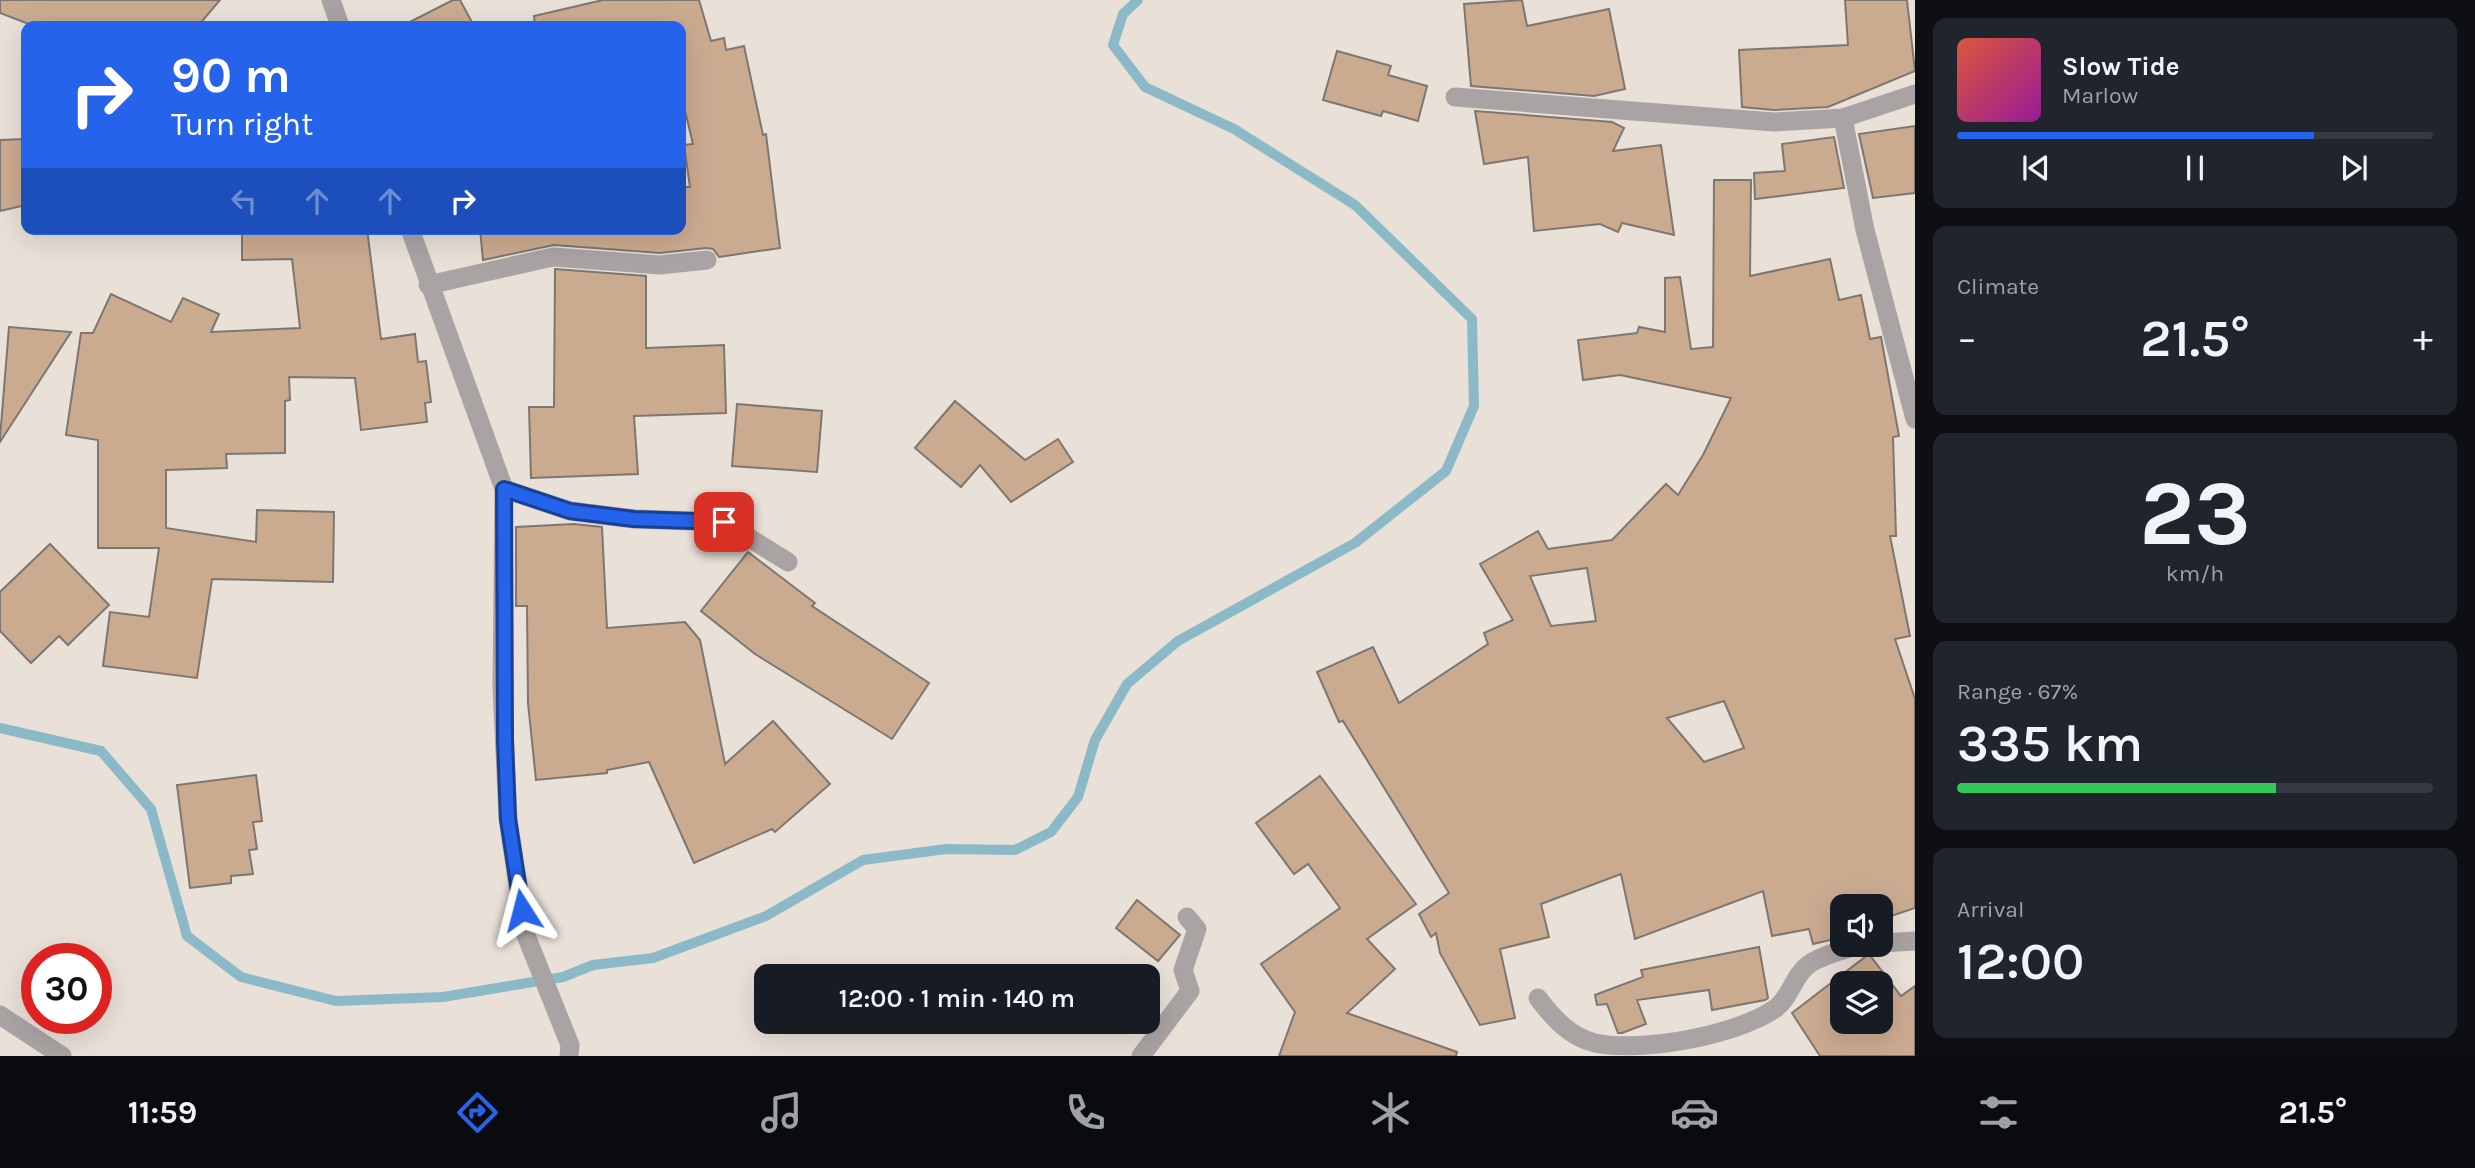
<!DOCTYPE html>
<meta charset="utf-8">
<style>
:root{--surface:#171b24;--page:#20242c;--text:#f1f3f6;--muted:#9ea1a6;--line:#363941;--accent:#2563eb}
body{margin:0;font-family:Karla,sans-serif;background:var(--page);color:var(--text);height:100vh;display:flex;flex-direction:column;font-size:26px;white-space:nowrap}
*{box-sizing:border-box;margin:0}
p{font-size:23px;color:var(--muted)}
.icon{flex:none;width:38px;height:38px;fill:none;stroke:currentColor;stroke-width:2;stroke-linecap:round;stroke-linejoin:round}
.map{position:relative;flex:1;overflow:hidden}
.details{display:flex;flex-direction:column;gap:18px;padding:18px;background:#0d0f14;width:560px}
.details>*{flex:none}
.guide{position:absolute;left:21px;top:21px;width:665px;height:214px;border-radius:14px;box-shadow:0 7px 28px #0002;background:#2563eb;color:#fff;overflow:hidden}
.tools{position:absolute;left:1830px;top:894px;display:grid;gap:14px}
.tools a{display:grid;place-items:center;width:63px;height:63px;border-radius:14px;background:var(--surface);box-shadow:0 7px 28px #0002;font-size:35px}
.speed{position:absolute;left:21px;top:943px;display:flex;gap:14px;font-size:35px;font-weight:700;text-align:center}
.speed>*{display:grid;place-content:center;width:91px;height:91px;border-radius:50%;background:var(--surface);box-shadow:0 7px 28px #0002;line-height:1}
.speed .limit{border:10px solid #d22;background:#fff;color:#111}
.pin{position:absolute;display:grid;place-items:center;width:60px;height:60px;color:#fff;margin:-30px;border-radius:14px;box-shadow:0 4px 10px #0006}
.me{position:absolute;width:77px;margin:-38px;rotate:351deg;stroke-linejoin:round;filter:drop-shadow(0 0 5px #0008)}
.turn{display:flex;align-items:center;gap:24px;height:147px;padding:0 35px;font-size:32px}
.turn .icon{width:91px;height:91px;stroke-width:2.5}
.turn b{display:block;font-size:49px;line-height:60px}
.lanes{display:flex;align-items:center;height:66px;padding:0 35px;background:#0003;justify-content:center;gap:35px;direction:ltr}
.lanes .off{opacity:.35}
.big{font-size:52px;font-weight:600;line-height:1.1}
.details .card{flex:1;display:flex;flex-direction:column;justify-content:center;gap:10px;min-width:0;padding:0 24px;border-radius:14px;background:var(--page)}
.details .dial{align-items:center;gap:0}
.dial b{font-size:91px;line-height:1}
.song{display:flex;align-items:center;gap:21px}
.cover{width:84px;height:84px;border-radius:10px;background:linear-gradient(135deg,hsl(10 70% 55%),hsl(300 70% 35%))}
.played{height:7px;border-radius:4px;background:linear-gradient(90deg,var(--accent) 75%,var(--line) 75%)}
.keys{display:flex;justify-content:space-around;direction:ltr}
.heat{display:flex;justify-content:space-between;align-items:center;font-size:38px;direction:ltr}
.charge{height:10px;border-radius:5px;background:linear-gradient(90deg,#34c759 67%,var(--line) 0)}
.trip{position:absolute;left:754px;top:964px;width:406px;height:70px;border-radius:14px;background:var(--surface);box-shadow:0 7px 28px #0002;font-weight:600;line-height:70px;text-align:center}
.tabs{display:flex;height:112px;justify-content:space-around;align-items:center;background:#090b0e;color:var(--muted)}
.tabs .icon{width:49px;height:49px}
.tabs .active{color:var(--accent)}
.tabs b{font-size:32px;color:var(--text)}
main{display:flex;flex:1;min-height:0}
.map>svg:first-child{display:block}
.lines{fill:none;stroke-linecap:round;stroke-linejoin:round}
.stream{stroke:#8bb9c8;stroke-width:10}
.building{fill:#cbab90;stroke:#7e7670;stroke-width:2;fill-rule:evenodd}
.minor{stroke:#a9a4a3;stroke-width:19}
.tertiary{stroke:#a9a4a3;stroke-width:19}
.route-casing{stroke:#184099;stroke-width:18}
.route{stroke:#2563eb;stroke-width:12}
</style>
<main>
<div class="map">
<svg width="1915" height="1056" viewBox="0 0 1915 1056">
<rect width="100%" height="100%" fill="#e9e0d8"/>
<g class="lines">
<path class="stream" d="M0 728 101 751 151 809 187 936 241 977 336 1001 443 997 563 977 593 965 653 958 766 916 863 860 946 849 1015 850 1051 832 1078 797 1095 740 1127 684 1178 641 1355 543 1446 471 1474 406 1472 319 1355 205 1234 129 1145 87 1113 45 1123 14 1138 0"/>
</g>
<g class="building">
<path d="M0 0H220L198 26H34L0 13Z"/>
<path d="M453 0H460L474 26H402Z"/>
<path d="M603 0H699L711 41 724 38 726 50 744 46 763 135 766 134 780 248 719 257 713 249 706 248 660 253 554 245 483 260 480 229H681V187H690L684 145 693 144 681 94V26H535L534 16Z"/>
<path d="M1522 0 1527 26 1609 9 1625 89 1594 96 1471 86 1464 4Z"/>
<path d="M1845 0H1907L1915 71 1828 107 1774 110 1742 107 1739 50 1848 45Z"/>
<path d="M1337 51 1391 66 1388 75 1427 86 1418 121 1383 111 1381 116 1323 100Z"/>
<path d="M1475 111 1612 122 1624 128 1613 151 1661 145 1674 235 1622 223 1618 232 1600 224 1534 231 1528 157 1484 164Z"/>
<path d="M1915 126V193L1873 198 1859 134Z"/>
<path d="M1834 137 1844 188 1755 199 1754 173 1785 171 1782 144Z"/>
<path d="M26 139V205L0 211V140Z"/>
<path d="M1714 180H1751L1750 276 1830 259 1839 300 1861 295 1870 339 1881 337 1899 436 1893 437 1896 536H1890L1910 636 1895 639 1915 699V908L1885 918 1887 926 1881 927V906H1843V937L1813 944 1809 929 1772 936 1763 891 1635 939 1621 874 1541 904 1549 937 1500 949 1515 1018 1480 1025 1440 953 1436 933 1431 937 1419 914 1449 893 1343 721 1339 722 1317 672 1373 647 1399 703 1488 644 1484 633 1513 620 1480 564 1538 531 1548 549 1612 540 1666 484 1678 495 1703 455 1731 398 1620 375 1583 380 1578 340 1637 333 1639 327 1665 332V278L1680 277 1691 349 1713 347ZM1587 568 1596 621 1551 626 1530 576ZM1724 701 1744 748 1704 762 1667 718Z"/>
<path d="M242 229H367L381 339 415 334 418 362 426 361 431 402 425 403 427 422 361 430 355 378 289 377 290 400 285 401V453L226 454 227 468 166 470V528L256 542 257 510 334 512 333 582 212 579 197 678 103 666 110 612 149 617 159 548H98V440L66 435 81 333H93L111 294 171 322 183 298 219 314 211 332 300 328 292 259 242 260Z"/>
<path d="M555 269 646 276V348L724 345 726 413 634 416 638 474 531 478 529 407H554Z"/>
<path d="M9 327 71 332 0 442V438Z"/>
<path d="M955 401 1025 460 1058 439 1073 462 1011 502 980 465 961 487 915 448Z"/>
<path d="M737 404 822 411 817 472 732 466Z"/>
<path d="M574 524 602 527 607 628 685 622 700 640 725 764 773 721 830 784 775 832 772 829 694 863 649 762 607 770V773L536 780 528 703 527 606H516V527Z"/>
<path d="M50 544 109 605 68 645 59 636 31 663 0 631V592Z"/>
<path d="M748 552 815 603 812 606 929 683 892 739 755 654 701 611Z"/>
<path d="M256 775 262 821 253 822 257 849 249 850 253 874 231 876V883L190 888 177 785Z"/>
<path d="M1320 776 1416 904 1367 939 1395 969 1347 1013 1457 1052 1456 1056H1279L1295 1012 1261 964 1340 908 1308 864 1294 874 1256 823Z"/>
<path d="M1137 900 1180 935 1158 961 1116 928Z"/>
<path d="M1759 947 1768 998 1765 1000 1712 1010 1709 990 1637 1000 1646 1024 1622 1033H1618L1607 1004 1597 1005 1595 995 1643 977 1641 970Z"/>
<path d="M1869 954 1901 996 1915 986V1056H1820L1792 1013ZM1843 984H1881V1022H1843Z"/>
</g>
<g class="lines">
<g class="minor">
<path d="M331 0 340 26"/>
<path d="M1455 97 1774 122 1843 118 1915 94"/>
<path d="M1843 118 1865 230 1915 419"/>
<path d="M410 229 504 489 502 686 508 819 525 933 570 1045 569 1056"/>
<path d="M428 285 553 257 660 265 707 260"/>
<path d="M504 489 570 511 634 519 724 522 788 562"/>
<path d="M1881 943 1915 941"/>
<path d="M1538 998C1553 1018 1570 1037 1595 1043 1641 1053 1739 1035 1776 1008 1790 998 1794 975 1808 965 1821 955 1843 951 1858 945"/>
<path d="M1141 1056 1190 991 1183 970 1197 929 1187 917"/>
</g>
<path class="tertiary" d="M0 1015 62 1056"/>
</g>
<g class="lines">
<defs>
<path id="route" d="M522 910 508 819 505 740 504 489 570 511 634 519 724 522"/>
</defs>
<use href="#route" class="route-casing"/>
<use href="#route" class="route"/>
</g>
</svg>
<div class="tools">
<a><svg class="icon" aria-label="sound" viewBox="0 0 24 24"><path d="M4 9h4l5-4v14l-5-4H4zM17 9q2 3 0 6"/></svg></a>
<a><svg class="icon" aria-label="layers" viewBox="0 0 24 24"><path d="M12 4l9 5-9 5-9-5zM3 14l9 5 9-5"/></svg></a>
</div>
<div class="speed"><div class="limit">30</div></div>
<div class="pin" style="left:724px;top:522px;background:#d93025"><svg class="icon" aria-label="arrive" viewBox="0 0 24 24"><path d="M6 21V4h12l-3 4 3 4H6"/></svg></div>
<svg class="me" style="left:522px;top:910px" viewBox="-20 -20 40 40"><path d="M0-17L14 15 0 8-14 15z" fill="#2563eb" stroke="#fff" stroke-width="4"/></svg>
<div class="trip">12:00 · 1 min · 140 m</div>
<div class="guide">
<div class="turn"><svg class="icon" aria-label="right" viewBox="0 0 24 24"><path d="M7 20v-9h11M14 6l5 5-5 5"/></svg><div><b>90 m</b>Turn right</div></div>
<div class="lanes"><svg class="icon off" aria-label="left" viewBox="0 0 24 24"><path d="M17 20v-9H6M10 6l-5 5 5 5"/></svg><svg class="icon off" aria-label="ahead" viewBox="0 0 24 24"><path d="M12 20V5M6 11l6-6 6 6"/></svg><svg class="icon off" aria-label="ahead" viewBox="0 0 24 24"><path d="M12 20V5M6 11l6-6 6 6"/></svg><svg class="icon" aria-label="right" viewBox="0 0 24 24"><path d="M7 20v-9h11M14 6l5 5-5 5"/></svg></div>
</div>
</div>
<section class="details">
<div class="card">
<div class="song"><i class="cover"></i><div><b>Slow Tide</b><p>Marlow</p></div></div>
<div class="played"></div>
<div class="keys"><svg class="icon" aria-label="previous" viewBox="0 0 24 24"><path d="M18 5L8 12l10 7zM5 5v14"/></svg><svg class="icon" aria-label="pause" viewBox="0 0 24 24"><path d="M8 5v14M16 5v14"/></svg><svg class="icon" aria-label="next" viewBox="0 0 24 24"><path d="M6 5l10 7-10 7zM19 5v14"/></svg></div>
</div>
<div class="card"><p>Climate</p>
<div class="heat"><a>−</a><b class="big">21.5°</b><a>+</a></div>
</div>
<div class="card dial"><b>23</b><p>km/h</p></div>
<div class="card"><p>Range · 67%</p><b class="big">335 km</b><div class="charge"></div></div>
<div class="card"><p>Arrival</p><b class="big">12:00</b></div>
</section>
</main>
<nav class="tabs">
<b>11:59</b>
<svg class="icon active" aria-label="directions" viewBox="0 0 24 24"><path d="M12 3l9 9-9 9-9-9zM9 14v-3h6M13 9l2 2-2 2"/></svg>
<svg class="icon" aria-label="music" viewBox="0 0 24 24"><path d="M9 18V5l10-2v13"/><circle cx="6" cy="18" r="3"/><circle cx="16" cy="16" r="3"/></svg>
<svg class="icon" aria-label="phone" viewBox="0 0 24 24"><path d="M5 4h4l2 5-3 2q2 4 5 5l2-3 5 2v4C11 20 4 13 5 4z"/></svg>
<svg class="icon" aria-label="climate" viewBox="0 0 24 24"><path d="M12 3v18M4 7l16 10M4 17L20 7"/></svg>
<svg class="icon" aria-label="car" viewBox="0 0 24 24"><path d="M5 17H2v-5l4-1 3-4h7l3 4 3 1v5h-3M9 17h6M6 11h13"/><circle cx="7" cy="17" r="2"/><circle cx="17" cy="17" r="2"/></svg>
<svg class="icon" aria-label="filters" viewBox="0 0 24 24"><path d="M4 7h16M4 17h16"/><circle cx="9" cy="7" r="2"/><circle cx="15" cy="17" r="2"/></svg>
<b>21.5°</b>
</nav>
